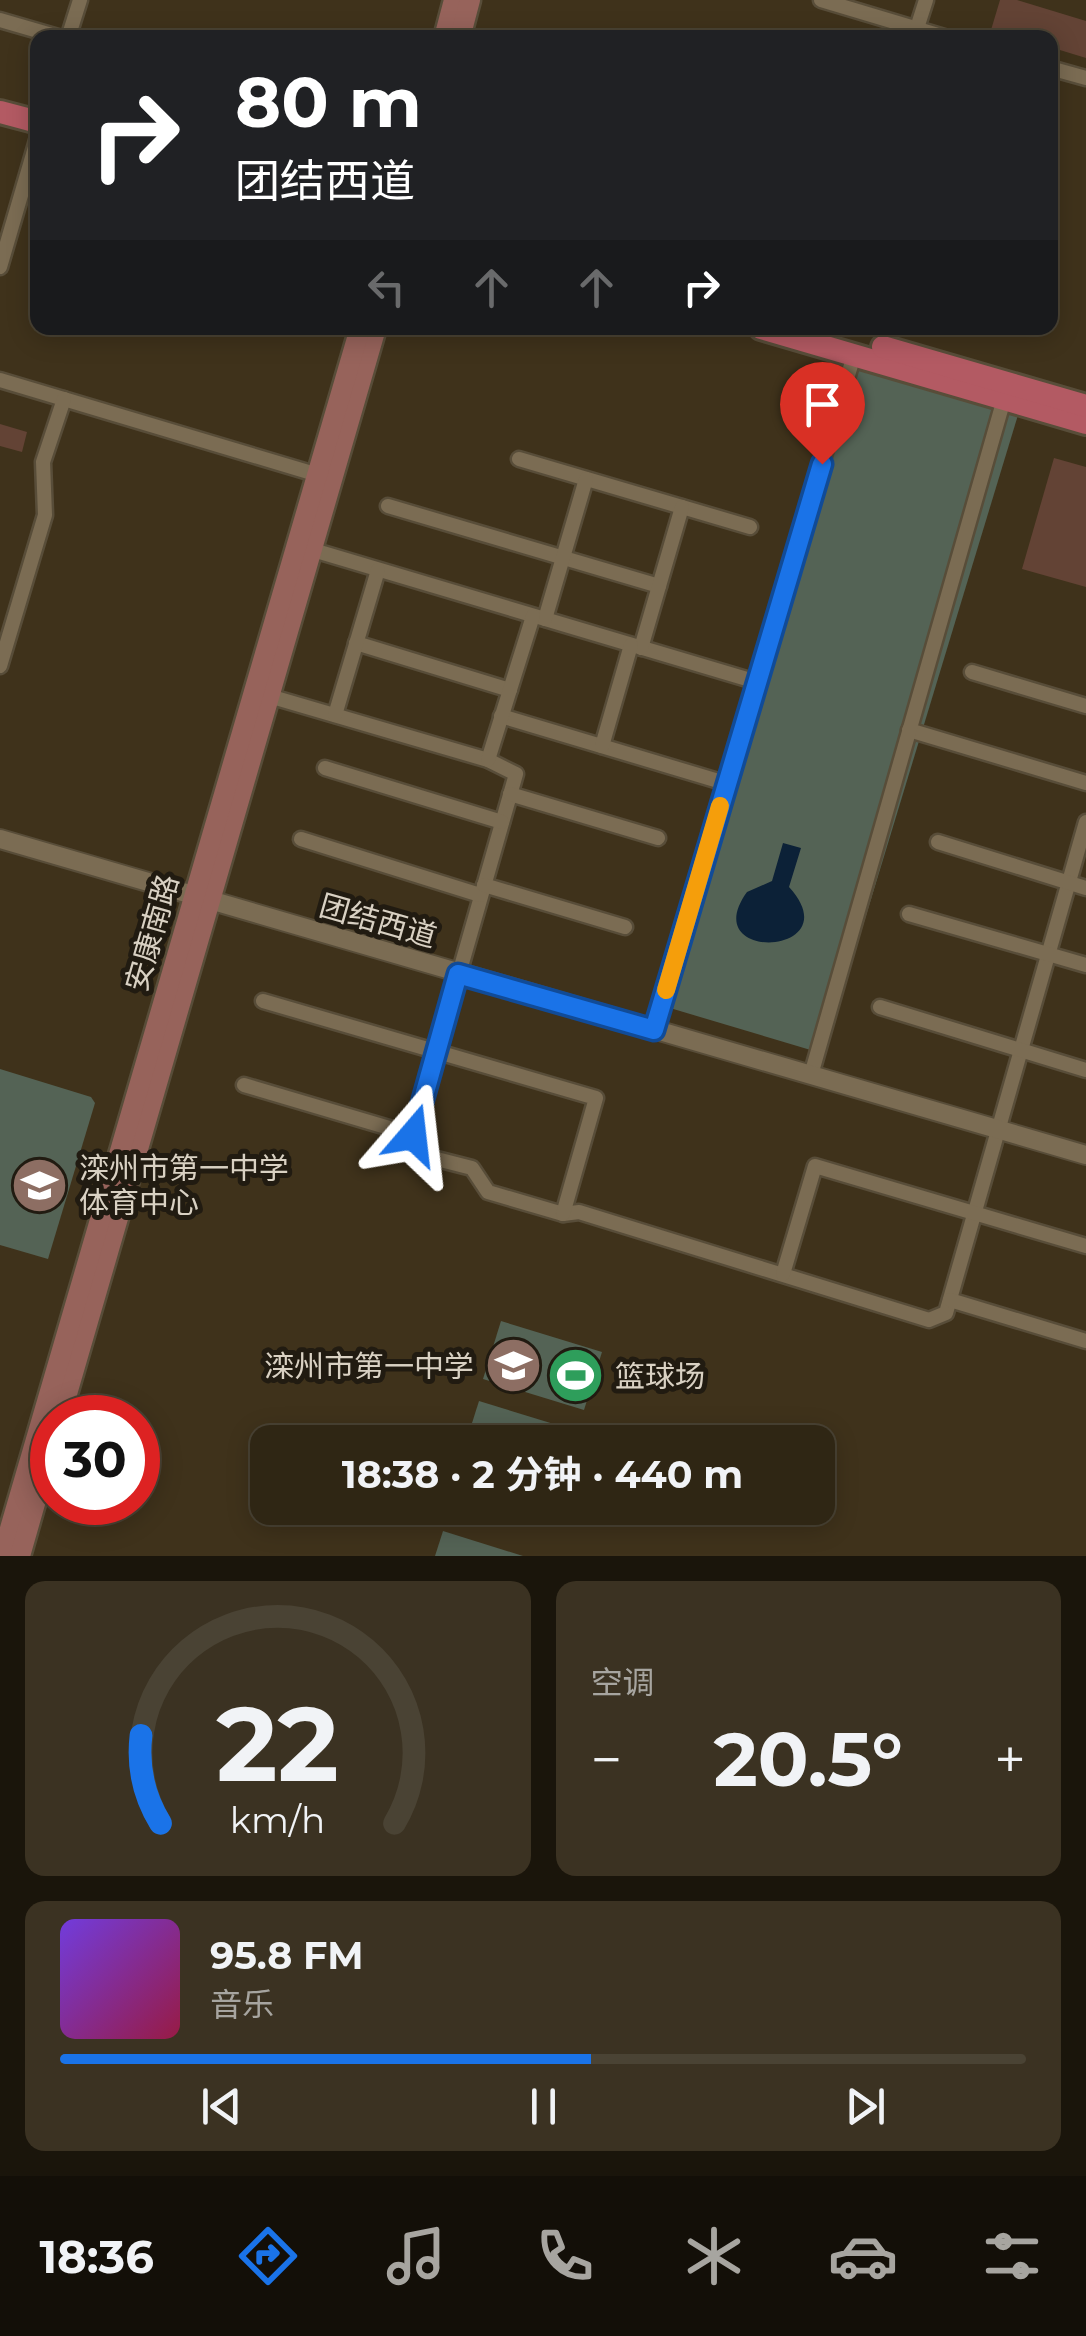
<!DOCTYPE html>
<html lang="zh">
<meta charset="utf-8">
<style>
:root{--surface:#2f2614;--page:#3b3222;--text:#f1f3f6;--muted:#a7a5a0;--line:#4a4334;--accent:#1a73e8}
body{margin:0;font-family:Montserrat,"Noto Sans SC",sans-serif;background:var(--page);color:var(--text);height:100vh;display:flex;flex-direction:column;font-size:38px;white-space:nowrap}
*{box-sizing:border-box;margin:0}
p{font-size:32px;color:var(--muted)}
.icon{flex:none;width:55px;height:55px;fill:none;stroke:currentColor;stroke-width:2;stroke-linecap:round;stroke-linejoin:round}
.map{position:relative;height:1556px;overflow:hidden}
.side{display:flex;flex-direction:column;gap:25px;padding:25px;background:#1a150b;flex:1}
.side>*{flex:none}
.banner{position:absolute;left:30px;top:30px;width:1028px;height:305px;border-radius:20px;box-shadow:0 5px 25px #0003,0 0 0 2px var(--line);background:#202124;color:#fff;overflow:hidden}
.speed{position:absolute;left:30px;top:1395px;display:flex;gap:20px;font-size:50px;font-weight:700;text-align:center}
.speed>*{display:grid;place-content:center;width:130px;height:130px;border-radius:50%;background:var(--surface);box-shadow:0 5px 25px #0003,0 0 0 2px var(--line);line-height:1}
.speed .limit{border:15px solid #d22;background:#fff;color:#111}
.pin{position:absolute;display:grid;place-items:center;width:85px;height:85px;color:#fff;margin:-102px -42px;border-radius:50% 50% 50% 0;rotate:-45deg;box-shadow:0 0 10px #0007}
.pin .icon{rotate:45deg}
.me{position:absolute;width:110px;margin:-55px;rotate:17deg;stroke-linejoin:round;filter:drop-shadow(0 0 8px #0008)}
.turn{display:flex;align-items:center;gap:35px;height:210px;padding:0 40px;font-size:45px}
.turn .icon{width:130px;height:130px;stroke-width:2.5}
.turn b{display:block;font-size:70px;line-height:85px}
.lanes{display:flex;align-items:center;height:95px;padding:0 40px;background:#0003;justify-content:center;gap:50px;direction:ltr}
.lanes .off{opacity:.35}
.big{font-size:75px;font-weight:700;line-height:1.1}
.side .tile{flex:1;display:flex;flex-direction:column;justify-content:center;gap:15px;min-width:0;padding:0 35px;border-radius:20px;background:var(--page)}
.side .dial{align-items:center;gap:0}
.dial svg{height:260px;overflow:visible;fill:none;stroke:var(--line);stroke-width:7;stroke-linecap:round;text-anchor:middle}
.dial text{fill:var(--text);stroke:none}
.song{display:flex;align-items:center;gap:30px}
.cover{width:120px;height:120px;border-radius:15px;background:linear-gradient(135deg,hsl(260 70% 55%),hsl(340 70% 35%))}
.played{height:10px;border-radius:5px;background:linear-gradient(90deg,var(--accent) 55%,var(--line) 55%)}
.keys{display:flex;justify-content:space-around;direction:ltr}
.heat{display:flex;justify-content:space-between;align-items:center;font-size:55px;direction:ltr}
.side .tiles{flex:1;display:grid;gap:25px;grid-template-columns:1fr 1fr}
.tile:last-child{grid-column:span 2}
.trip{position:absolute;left:250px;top:1425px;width:585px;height:100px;border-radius:20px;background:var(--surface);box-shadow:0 5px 25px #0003,0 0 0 2px var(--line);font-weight:700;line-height:100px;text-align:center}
.menu{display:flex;height:160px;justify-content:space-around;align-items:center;background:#130f08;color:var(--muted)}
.menu .icon{width:70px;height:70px}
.menu .current{color:var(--accent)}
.menu b{font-size:45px;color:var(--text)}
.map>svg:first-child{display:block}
.green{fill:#546355}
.water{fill:#0c2137}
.building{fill:#634335}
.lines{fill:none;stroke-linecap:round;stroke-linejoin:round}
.minor-casing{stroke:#584d39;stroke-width:19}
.tertiary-casing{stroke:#584d39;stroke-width:22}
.secondary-casing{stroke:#584d39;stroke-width:25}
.primary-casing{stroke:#584d39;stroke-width:28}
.minor{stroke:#7b6c53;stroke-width:14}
.tertiary{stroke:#7b6c53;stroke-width:18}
.secondary{stroke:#97635b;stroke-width:20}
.primary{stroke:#b35a63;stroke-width:22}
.route-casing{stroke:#114b97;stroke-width:25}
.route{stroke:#1a73e8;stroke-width:18}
.slow{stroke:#f59e0b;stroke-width:18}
.labels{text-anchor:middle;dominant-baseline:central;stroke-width:10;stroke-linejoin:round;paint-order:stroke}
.street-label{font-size:30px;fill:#d9d1c3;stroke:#211b11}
.poi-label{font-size:30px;fill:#d9d1c3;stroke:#211b11;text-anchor:start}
</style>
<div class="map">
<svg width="1086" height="1556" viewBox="0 0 1086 1556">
<rect width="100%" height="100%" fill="#3f321b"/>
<g class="green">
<path d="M856 367 1018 415 824 1054 670 1008Z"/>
<path d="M0 1069 91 1097 95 1103 48 1259 0 1245Z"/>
<path d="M501 1321 602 1352 584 1410 483 1379Z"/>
<path d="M479 1401 580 1432 577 1442H466Z"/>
<path d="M443 1531 523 1556H435Z"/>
</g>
<path class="water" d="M783 843 801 848 789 887C852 956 695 964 747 892L772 881Z"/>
<g class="building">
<path d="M1000 0H1017L1086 21V58L1050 47V38H1018L991 30Z"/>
<path d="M0 424 27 432 22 452 0 446Z"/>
<path d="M1054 458 1086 467V587L1022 569Z"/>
</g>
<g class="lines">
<defs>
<g id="minor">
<path d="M821 0 948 38"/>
<path d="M0 20 62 38"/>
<path d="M917 28 926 0"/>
<path d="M68 38 80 0"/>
<path d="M1050 68 1086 78"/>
<path d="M0 267 38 137"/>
<path d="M0 380 325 477"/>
<path d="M519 459 750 527"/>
<path d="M388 506 659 586"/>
<path d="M313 550 757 682"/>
<path d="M545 619 586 479"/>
<path d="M356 643 510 690"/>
<path d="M641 648 682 507"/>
<path d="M0 666 45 515 43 462 64 399"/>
<path d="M972 672 1086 706"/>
<path d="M269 696 488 760 516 774 413 1135V1148L421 1155 472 1168 488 1192 563 1214 579 1212 929 1320 946 1313 1086 822"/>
<path d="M335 715 378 570"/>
<path d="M501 716 715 780"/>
<path d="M909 730 1086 783"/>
<path d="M602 746 631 645"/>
<path d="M488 760 533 616"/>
<path d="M325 768 502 822"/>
<path d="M510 794 658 838"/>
<path d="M301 839 480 895"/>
<path d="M938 842 1086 888"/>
<path d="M484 885 625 927"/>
<path d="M909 914 1086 965"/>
<path d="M263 1001 596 1098 563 1214"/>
<path d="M880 1007 1086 1070"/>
<path d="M654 1030 854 355"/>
<path d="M811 1075 1004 399"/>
<path d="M244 1085 413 1135"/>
<path d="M783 1274 815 1166 1086 1246"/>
<path d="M950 1300 1086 1341"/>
</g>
<path id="tertiary" d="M0 839 1086 1155"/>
<g id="secondary">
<path d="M444 38 454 0"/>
<path d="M460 38 470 0"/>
<path d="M60 1418 376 328"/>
<path d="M2 1556 360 328"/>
<path d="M20 1556 52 1444"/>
</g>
<g id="primary">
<path d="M0 112 38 122"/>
<path d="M761 328 1086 423"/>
<path d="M883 347 1086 406"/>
</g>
</defs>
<use href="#minor" class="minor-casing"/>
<use href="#tertiary" class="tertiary-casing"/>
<use href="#secondary" class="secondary-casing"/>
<use href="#primary" class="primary-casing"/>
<use href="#minor" class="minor"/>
<use href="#tertiary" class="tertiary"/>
<use href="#secondary" class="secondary"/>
<use href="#primary" class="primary"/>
</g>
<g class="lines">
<defs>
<path id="route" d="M413 1135 458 974 654 1030 822 464"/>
</defs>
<use href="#route" class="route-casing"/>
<use href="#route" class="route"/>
<path class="slow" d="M666 990 720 806"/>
</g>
<defs>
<symbol id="school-disc" viewBox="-11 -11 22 22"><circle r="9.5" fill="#8d6e63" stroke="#211b11"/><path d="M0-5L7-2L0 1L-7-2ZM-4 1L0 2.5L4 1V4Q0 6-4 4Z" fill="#fff"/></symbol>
<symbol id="stadium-disc" viewBox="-11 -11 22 22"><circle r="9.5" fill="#2e9e5b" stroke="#211b11"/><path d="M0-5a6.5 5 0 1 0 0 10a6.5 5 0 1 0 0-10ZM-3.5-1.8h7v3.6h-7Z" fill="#fff"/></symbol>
</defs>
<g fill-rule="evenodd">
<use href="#school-disc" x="8" y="1154" width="63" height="63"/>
<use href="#school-disc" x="482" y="1334" width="63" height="63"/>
<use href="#stadium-disc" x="544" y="1344" width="63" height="63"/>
</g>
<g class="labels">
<g class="street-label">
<text transform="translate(378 921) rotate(16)">团结西道</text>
<text transform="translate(152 933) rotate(-74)">安康南路</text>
</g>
<g class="poi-label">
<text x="79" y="1168">滦州市第一中学<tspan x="79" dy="34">体育中心</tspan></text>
<text x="474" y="1366" text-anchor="end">滦州市第一中学</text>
<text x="615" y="1376">篮球场</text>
</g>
</g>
</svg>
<div class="speed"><div class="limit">30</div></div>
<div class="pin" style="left:822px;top:464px;background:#d93025"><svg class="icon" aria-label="arrive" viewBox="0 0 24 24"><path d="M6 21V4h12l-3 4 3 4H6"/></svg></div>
<svg class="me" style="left:413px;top:1135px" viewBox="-20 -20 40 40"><path d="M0-17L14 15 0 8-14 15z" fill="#1a73e8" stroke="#fff" stroke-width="4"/></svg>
<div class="trip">18:38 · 2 分钟 · 440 m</div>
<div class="banner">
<div class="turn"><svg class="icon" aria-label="right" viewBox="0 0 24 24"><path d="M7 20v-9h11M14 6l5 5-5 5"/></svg><div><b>80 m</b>团结西道</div></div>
<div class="lanes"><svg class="icon off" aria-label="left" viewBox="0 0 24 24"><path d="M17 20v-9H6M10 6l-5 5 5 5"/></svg><svg class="icon off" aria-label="ahead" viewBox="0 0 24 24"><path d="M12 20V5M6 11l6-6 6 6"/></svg><svg class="icon off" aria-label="ahead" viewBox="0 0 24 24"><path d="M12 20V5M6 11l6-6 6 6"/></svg><svg class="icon" aria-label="right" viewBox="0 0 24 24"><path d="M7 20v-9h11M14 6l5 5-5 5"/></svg></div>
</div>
</div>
<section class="side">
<div class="tiles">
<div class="tile dial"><svg viewBox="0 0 100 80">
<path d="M14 69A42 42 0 1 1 86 69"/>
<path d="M14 69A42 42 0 0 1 8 42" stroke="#1a73e8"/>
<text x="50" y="56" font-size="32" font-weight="700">22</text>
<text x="50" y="72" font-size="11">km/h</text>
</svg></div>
<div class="tile"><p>空调</p>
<div class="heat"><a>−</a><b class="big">20.5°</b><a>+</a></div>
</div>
<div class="tile">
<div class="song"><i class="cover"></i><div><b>95.8 FM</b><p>音乐</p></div></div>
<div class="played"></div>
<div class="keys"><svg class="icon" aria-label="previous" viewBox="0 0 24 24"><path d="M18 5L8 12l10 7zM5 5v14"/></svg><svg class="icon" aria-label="pause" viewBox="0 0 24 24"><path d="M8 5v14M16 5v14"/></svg><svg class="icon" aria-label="next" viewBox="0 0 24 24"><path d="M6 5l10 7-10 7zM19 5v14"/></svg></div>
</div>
</div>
</section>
<nav class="menu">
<b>18:36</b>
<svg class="icon current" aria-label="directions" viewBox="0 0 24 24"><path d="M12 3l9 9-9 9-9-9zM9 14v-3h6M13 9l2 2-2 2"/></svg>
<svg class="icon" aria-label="music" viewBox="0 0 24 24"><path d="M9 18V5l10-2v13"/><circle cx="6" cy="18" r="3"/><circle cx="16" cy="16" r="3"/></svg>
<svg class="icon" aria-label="phone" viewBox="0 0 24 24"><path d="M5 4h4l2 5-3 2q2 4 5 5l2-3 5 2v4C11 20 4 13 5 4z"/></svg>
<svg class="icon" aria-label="climate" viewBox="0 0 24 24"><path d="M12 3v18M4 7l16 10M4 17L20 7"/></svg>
<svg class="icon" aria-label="car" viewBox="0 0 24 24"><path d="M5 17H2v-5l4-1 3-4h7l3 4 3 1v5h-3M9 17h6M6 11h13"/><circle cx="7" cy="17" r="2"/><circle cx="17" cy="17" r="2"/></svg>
<svg class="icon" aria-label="filters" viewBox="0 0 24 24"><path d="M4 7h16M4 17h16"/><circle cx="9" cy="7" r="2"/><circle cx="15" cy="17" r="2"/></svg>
</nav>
